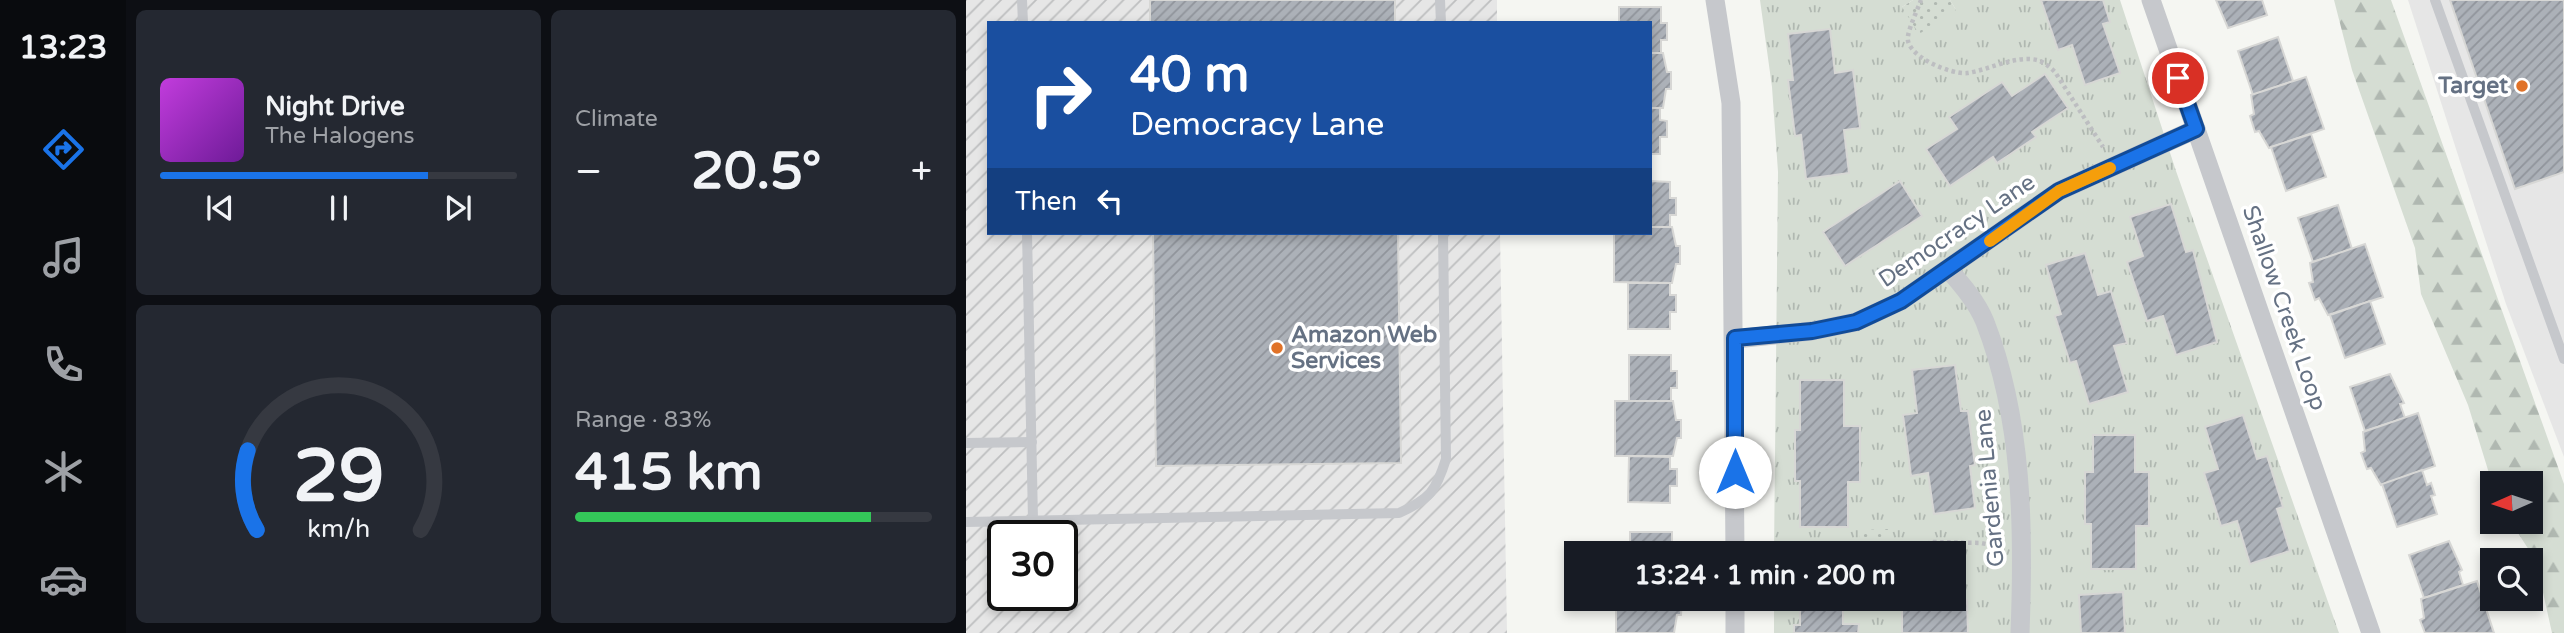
<!DOCTYPE html>
<meta charset="utf-8">
<style>
:root{--surface:#171b24;--page:#242831;--text:#f1f3f6;--muted:#9ea1a6;--line:#363941;--accent:#1a73e8}
body{margin:0;font-family:"Varela Round",sans-serif;background:var(--page);color:var(--text);height:100vh;display:flex;flex-direction:column;font-size:26px;white-space:nowrap}
*{box-sizing:border-box;margin:0}
p{font-size:23px;color:var(--muted)}
.icon{flex:none;width:38px;height:38px;fill:none;stroke:currentColor;stroke-width:2;stroke-linecap:round;stroke-linejoin:round}
.map{position:relative;flex:1;overflow:hidden}
.panel{display:flex;flex-direction:column;gap:10px;padding:10px;background:#0d0f14;width:840px}
.panel>*{flex:none}
.guide{position:absolute;left:21px;top:21px;width:665px;height:214px;border-radius:0px;box-shadow:0 4px 10px #0003;background:#1a4fa0;color:#fff;overflow:hidden}
.needle{width:46px;rotate:267deg}
.buttons{position:absolute;left:1514px;top:471px;display:grid;gap:14px}
.buttons a{display:grid;place-items:center;width:63px;height:63px;border-radius:0px;background:var(--surface);box-shadow:0 4px 10px #0003;font-size:35px}
.speed{position:absolute;left:21px;top:520px;display:flex;gap:14px;font-size:35px;font-weight:700;text-align:center}
.speed>*{display:grid;place-content:center;width:91px;height:91px;border-radius:50%;background:var(--surface);box-shadow:0 4px 10px #0003;line-height:1}
.speed .limit{border:4px solid #111;border-radius:10px;background:#fff;color:#111}
.pin{position:absolute;display:grid;place-items:center;width:60px;height:60px;color:#fff;margin:-30px;border:4px solid #fff;border-radius:50%;box-shadow:0 2px 7px #0007}
.me{position:absolute;width:77px;margin:-38px;rotate:0deg;stroke-linejoin:round;filter:drop-shadow(0 0 5px #0008)}
.turn{display:flex;align-items:center;gap:24px;height:147px;padding:0 28px;font-size:32px}
.turn .icon{width:91px;height:91px;stroke-width:2.5}
.turn b{display:block;font-size:49px;line-height:60px}
.then{display:flex;align-items:center;height:66px;padding:0 28px;background:#0003;gap:14px;font-size:26px}
.big{font-size:52px;font-weight:700;line-height:1.1}
.panel .card{flex:1;display:flex;flex-direction:column;justify-content:center;gap:10px;min-width:0;padding:0 24px;border-radius:10px;background:var(--page)}
.panel .dial{align-items:center;gap:0}
.dial svg{height:182px;overflow:visible;fill:none;stroke:var(--line);stroke-width:7;stroke-linecap:round;text-anchor:middle}
.dial text{fill:var(--text);stroke:none}
.song{display:flex;align-items:center;gap:21px}
.cover{width:84px;height:84px;border-radius:10px;background:linear-gradient(135deg,hsl(290 70% 55%),hsl(280 70% 35%))}
.played{height:7px;border-radius:4px;background:linear-gradient(90deg,var(--accent) 75%,var(--line) 75%)}
.keys{display:flex;justify-content:space-around;direction:ltr}
.heat{display:flex;justify-content:space-between;align-items:center;font-size:38px;direction:ltr}
.charge{height:10px;border-radius:5px;background:linear-gradient(90deg,#34c759 83%,var(--line) 0)}
.panel .tiles{flex:1;display:grid;gap:10px;grid-template-columns:repeat(2,1fr)}
.trip{position:absolute;left:598px;top:541px;width:402px;height:70px;border-radius:0px;background:var(--surface);box-shadow:0 4px 10px #0003;font-weight:700;line-height:70px;text-align:center}
main{display:flex;flex:1;min-height:0}
.dock{display:flex;flex-direction:column;width:126px;justify-content:space-around;align-items:center;background:#090b0e;color:var(--muted)}
.dock .icon{width:49px;height:49px}
.dock .active{color:var(--accent)}
.dock b{font-size:32px;color:var(--text)}
.map>svg:first-child{display:block}
.built{fill:#e6e6e6}
.industrial{fill:url(#industrial-furrows);fill-rule:evenodd}
.grass{fill:url(#grass-tufts);fill-rule:evenodd}
.forest{fill:url(#forest-firs)}
.park{fill:url(#park-dots)}
.building{fill:url(#building-hatch);stroke:#d7d7d5;stroke-width:2}
.lines{fill:none;stroke-linecap:round;stroke-linejoin:round}
.path{stroke:#bdbec1;stroke-width:4.5;stroke-dasharray:3.5 3.5;stroke-linecap:butt}
.lane{stroke:#c6c8cc;stroke-width:10}
.street{stroke:#c6c8cc;stroke-width:19}
.route-casing{stroke:#114b97;stroke-width:18}
.route{stroke:#1a73e8;stroke-width:12}
.slow{stroke:#f59e0b;stroke-width:12}
.poi-dot{fill:#e07228;stroke:#fff;stroke-width:2.5}
.labels{text-anchor:middle;dominant-baseline:central;stroke-width:7;stroke-linejoin:round;paint-order:stroke}
.poi-label{font-size:23px;font-weight:bold;fill:#657183;stroke:#fff;text-anchor:end}
.street-label{font-size:23px;fill:#657183;stroke:#fff}
</style>
<main>
<nav class="dock">
<b>13:23</b>
<svg class="icon active" aria-label="directions" viewBox="0 0 24 24"><path d="M12 3l9 9-9 9-9-9zM9 14v-3h6M13 9l2 2-2 2"/></svg>
<svg class="icon" aria-label="music" viewBox="0 0 24 24"><path d="M9 18V5l10-2v13"/><circle cx="6" cy="18" r="3"/><circle cx="16" cy="16" r="3"/></svg>
<svg class="icon" aria-label="phone" viewBox="0 0 24 24"><path d="M5 4h4l2 5-3 2q2 4 5 5l2-3 5 2v4C11 20 4 13 5 4z"/></svg>
<svg class="icon" aria-label="climate" viewBox="0 0 24 24"><path d="M12 3v18M4 7l16 10M4 17L20 7"/></svg>
<svg class="icon" aria-label="car" viewBox="0 0 24 24"><path d="M5 17H2v-5l4-1 3-4h7l3 4 3 1v5h-3M9 17h6M6 11h13"/><circle cx="7" cy="17" r="2"/><circle cx="17" cy="17" r="2"/></svg>
</nav>
<section class="panel">
<div class="tiles">
<div class="card">
<div class="song"><i class="cover"></i><div><b>Night Drive</b><p>The Halogens</p></div></div>
<div class="played"></div>
<div class="keys"><svg class="icon" aria-label="previous" viewBox="0 0 24 24"><path d="M18 5L8 12l10 7zM5 5v14"/></svg><svg class="icon" aria-label="pause" viewBox="0 0 24 24"><path d="M8 5v14M16 5v14"/></svg><svg class="icon" aria-label="next" viewBox="0 0 24 24"><path d="M6 5l10 7-10 7zM19 5v14"/></svg></div>
</div>
<div class="card"><p>Climate</p>
<div class="heat"><a>−</a><b class="big">20.5°</b><a>+</a></div>
</div>
<div class="card dial"><svg viewBox="0 0 100 80">
<path d="M14 69A42 42 0 1 1 86 69"/>
<path d="M14 69A42 42 0 0 1 10 34" stroke="#1a73e8"/>
<text x="50" y="56" font-size="32" font-weight="700">29</text>
<text x="50" y="72" font-size="11">km/h</text>
</svg></div>
<div class="card"><p>Range · 83%</p><b class="big">415 km</b><div class="charge"></div></div>
</div>
</section>
<div class="map">
<svg width="1598" height="633" viewBox="0 0 1598 633">
<defs>
<pattern id="industrial-furrows" width="10" height="10" patternUnits="userSpaceOnUse" patternTransform="scale(1.75)"><rect width="10" height="10" fill="#e6e6e6"/><path d="M-1 1l2-2M0 10L10 0M9 11l2-2" fill="none" stroke="#bebfc0"/></pattern>
<pattern id="grass-tufts" width="24" height="20" patternUnits="userSpaceOnUse" patternTransform="scale(1.75)"><rect width="24" height="20" fill="#d5ddd3"/><path d="M3 7l-1-3M5 7V3M7 7l1-3M15 17l-1-3M17 17v-4M19 17l1-3" fill="none" stroke="#b0b8b1"/></pattern>
<pattern id="forest-firs" width="22" height="20" patternUnits="userSpaceOnUse" patternTransform="scale(1.75)"><rect width="22" height="20" fill="#d5ddd3"/><path d="M5 1l3.5 6h-7zM16 11l3.5 6h-7z" fill="#b0b8b1"/></pattern>
<pattern id="park-dots" width="8" height="8" patternUnits="userSpaceOnUse" patternTransform="scale(1.75)"><rect width="8" height="8" fill="#d5ddd3"/><path d="M2 2h.1M6 6h.1" fill="none" stroke="#b0b8b1" stroke-width="1.8" stroke-linecap="round"/></pattern>
<pattern id="building-hatch" width="6" height="6" patternUnits="userSpaceOnUse" patternTransform="scale(1.75)"><rect width="6" height="6" fill="#acb1b8"/><path d="M-1 1l2-2M0 6l6-6M5 7l2-2" fill="none" stroke="#90949b"/></pattern>
</defs>
<rect width="100%" height="100%" fill="#f5f6f2"/>
<path class="built" d="M1442 0H1598V457L1540 304Z"/>
<path class="industrial" d="M0 0H531V23H23V233H534L541 633H0ZM37 536H96V595H37Z"/>
<g class="grass">
<path d="M794 0H947L936 7 990 10 984 0H1075L1093 50 1106 45 1119 84 1153 73 1137 24 1144 21 1137 0H1154L1210 171 1373 633H1159L1157 592 1114 595 1115 633H1002L1001 600H996V555L808 553 812 172 806 87ZM864 29 869 73 887 71 894 127 878 130 882 173 840 178 835 135H828L822 81 827 80ZM1036 82 1070 137 1031 163 1027 157 985 185 961 149 991 129 983 117ZM934 182 956 216 879 266 857 231ZM1205 204 1220 252 1227 250 1251 342 1210 355 1197 316 1181 320 1162 262 1177 256 1165 217ZM1119 253 1132 295 1160 343 1148 346 1162 392 1123 404 1110 361 1104 363 1089 317 1095 314 1080 265ZM988 365 995 411H1002L1009 464 1004 466 1009 508 968 513 962 473 946 475 937 415 951 413 946 371ZM878 380V426L894 427V482H882V527L834 481 829 480V431L834 430ZM1277 415 1291 459 1284 563 1271 521 1239 473 1252 469 1239 427ZM1169 435V472H1183V525L1170 526V569H1126L1125 524H1119L1127 472Z"/>
<path d="M808 599H834V625H828V633H808Z"/>
<path d="M877 599H951V600L936 633H892V624H877Z"/>
</g>
<path class="forest" d="M1368 0H1425L1598 484V633H1586L1570 561 1545 522H1564V483H1526L1502 405 1455 294 1449 248 1386 70Z"/>
<g class="park">
<path d="M947 0H984L990 10 953 34 936 7Z"/>
<path d="M924 529 925 553H894L893 530Z"/>
</g>
<g class="building">
<rect x="184" y="0" width="245" height="23"/>
<path d="M1075 0H1137L1144 22 1137 24 1154 73 1119 85 1106 45 1092 50Z"/>
<path d="M1250 0H1296L1301 15 1262 28Z"/>
<path d="M1484 0H1598V172L1549 189Z"/>
<path d="M653 7H695V23H701V40H695V53H684V23H653Z"/>
<path d="M864 29 869 73 887 70 894 128 878 130 883 173 840 179 835 135 829 136 822 80H827L822 34Z"/>
<path d="M1312 37 1327 81 1287 95 1272 51Z"/>
<path d="M684 53H697L701 72H705V89H700L697 108H684Z"/>
<path d="M1079 74 1102 108 1066 132 1070 137 1031 163 1027 157 984 186 960 149 991 129 983 117 1036 82 1046 96Z"/>
<path d="M1340 77 1358 129 1303 148 1293 131 1289 132 1284 116 1288 114 1285 95Z"/>
<path d="M684 108H694V120L701 121V137H694V154H684Z"/>
<path d="M1345 134 1360 177 1320 191 1305 147Z"/>
<path d="M684 181 704 182V198H710V215H704V227H684Z"/>
<path d="M934 181 956 216 879 266 857 232Z"/>
<path d="M1205 204 1220 252 1227 250 1251 342 1210 355 1197 316 1181 321 1161 262 1177 256 1164 217Z"/>
<path d="M1372 205 1386 249 1347 262 1332 218Z"/>
<path d="M684 227H706L710 246H714V264H710L706 283 648 282V233H684Z"/>
<path d="M187 233H432L435 463 190 466Z"/>
<path d="M1399 244 1417 297 1362 315 1353 298 1349 300 1343 283 1347 282 1344 263Z"/>
<path d="M1119 253 1132 295 1145 291 1161 343 1148 346 1162 392 1123 404 1110 361 1104 363 1089 316 1095 314 1080 265Z"/>
<path d="M662 283H704V295H710V312H704V329H662Z"/>
<path d="M1404 301 1419 344 1379 358 1364 315Z"/>
<path d="M663 355H705V371H711V388H705V401H663Z"/>
<path d="M989 365 995 411H1002L1009 465 1004 466 1009 508 968 514 962 473 945 476 937 415 951 413 946 370Z"/>
<path d="M1424 374 1438 403 1434 404 1439 418 1399 431 1384 387Z"/>
<path d="M834 380H878V426H894V482H882V527H834V481H829V430H834Z"/>
<path d="M649 401H707L710 420H715V438H711L707 456H649Z"/>
<path d="M1452 413 1469 466 1415 485 1405 468 1401 469 1395 453 1399 451 1397 432Z"/>
<path d="M1277 415 1291 459 1301 456 1317 507 1311 509 1324 551 1284 564 1271 521 1255 526 1238 473 1252 469 1239 427Z"/>
<path d="M1127 435H1169V472H1183V526H1170V569H1125V524H1119V472H1127Z"/>
<path d="M663 456 704 457V469H711V486H704V503L662 502Z"/>
<path d="M1456 470 1461 485 1465 483 1469 495 1465 496 1471 514 1431 527 1416 484Z"/>
<path d="M664 532H706V549H712V553H664Z"/>
<path d="M1483 541 1496 570 1493 572 1497 585 1458 598 1443 555Z"/>
<path d="M989 555H996V600H1001L1002 633H936V600L989 598Z"/>
<path d="M1511 581 1528 633H1459L1454 620 1458 618 1455 599Z"/>
<path d="M1157 592 1159 633H1115L1113 595Z"/>
<path d="M650 598H716L715 615H711L708 633H650Z"/>
<path d="M834 598H877V624H893L892 633H828V625H834Z"/>
</g>
<g class="lines">
<g class="path">
<path d="M955 0C951 11 944 25 942 36 938 56 986 75 1001 73 1023 70 1049 55 1071 60 1078 62 1084 67 1089 72L1137 147"/>
<path d="M884 553 930 550 968 542 1015 543 1036 547"/>
</g>
<g class="lane">
<path d="M56 0 57 23"/>
<path d="M474 0 475 23"/>
<path d="M1469 0 1598 359"/>
<path d="M61 233 67 520"/>
<path d="M0 443 66 442"/>
<path d="M0 522 433 513C464 499 470 491 480 459L477 233"/>
</g>
<g class="street">
<path d="M749 0 765 103 769 553"/>
<path d="M1185 0 1405 633"/>
<path d="M982 269C996 285 1011 302 1019 322 1057 420 1058 529 1054 633"/>
<path d="M769 339 846 331 890 322 935 301 1093 191 1230 129"/>
<path d="M769 633V598"/>
</g>
</g>
<g class="lines">
<defs>
<path id="route" d="M769 472V338L846 331 890 322 935 301 1093 191 1230 129 1212 78"/>
</defs>
<use href="#route" class="route-casing"/>
<use href="#route" class="route"/>
<path class="slow" d="M1024 241 1093 191 1144 168"/>
</g>
<g class="poi-dot">
<circle cx="1556" cy="86" r="7"/>
<circle cx="311" cy="348" r="7"/>
</g>
<g class="labels">
<g class="poi-label">
<text x="1542" y="86">Target</text>
<text x="325" y="335" text-anchor="start">Amazon Web<tspan x="325" dy="26">Services</tspan></text>
</g>
<g class="street-label">
<text transform="translate(991 231) rotate(-34)">Democracy Lane</text>
<text transform="translate(1318 308) rotate(71)">Shallow Creek Loop</text>
<text transform="translate(1024 488) rotate(-95)">Gardenia Lane</text>
</g>
</g>
</svg>
<div class="buttons">
<a><svg class="needle" viewBox="-14 -14 28 28"><path d="M0-13l5 13h-10z" fill="#e53935"/><path d="M0 13l5-13h-10z" fill="#9ea1a6"/></svg></a>
<a><svg class="icon" aria-label="search" viewBox="0 0 24 24"><circle cx="10" cy="10" r="6"/><path d="M15 15l6 6"/></svg></a>
</div>
<div class="speed"><div class="limit">30</div></div>
<div class="pin" style="left:1212px;top:78px;background:#d93025"><svg class="icon" aria-label="arrive" viewBox="0 0 24 24"><path d="M6 21V4h12l-3 4 3 4H6"/></svg></div>
<svg class="me" style="left:769px;top:472px" viewBox="-20 -20 40 40"><circle r="19" fill="#fff"/><path d="M0-13L10 11 0 6-10 11z" fill="#1a73e8"/></svg>
<div class="trip">13:24 · 1 min · 200 m</div>
<div class="guide">
<div class="turn"><svg class="icon" aria-label="right" viewBox="0 0 24 24"><path d="M7 20v-9h11M14 6l5 5-5 5"/></svg><div><b>40 m</b>Democracy Lane</div></div>
<div class="then">Then<svg class="icon" aria-label="left" viewBox="0 0 24 24"><path d="M17 20v-9H6M10 6l-5 5 5 5"/></svg></div>
</div>
</div>
</main>
